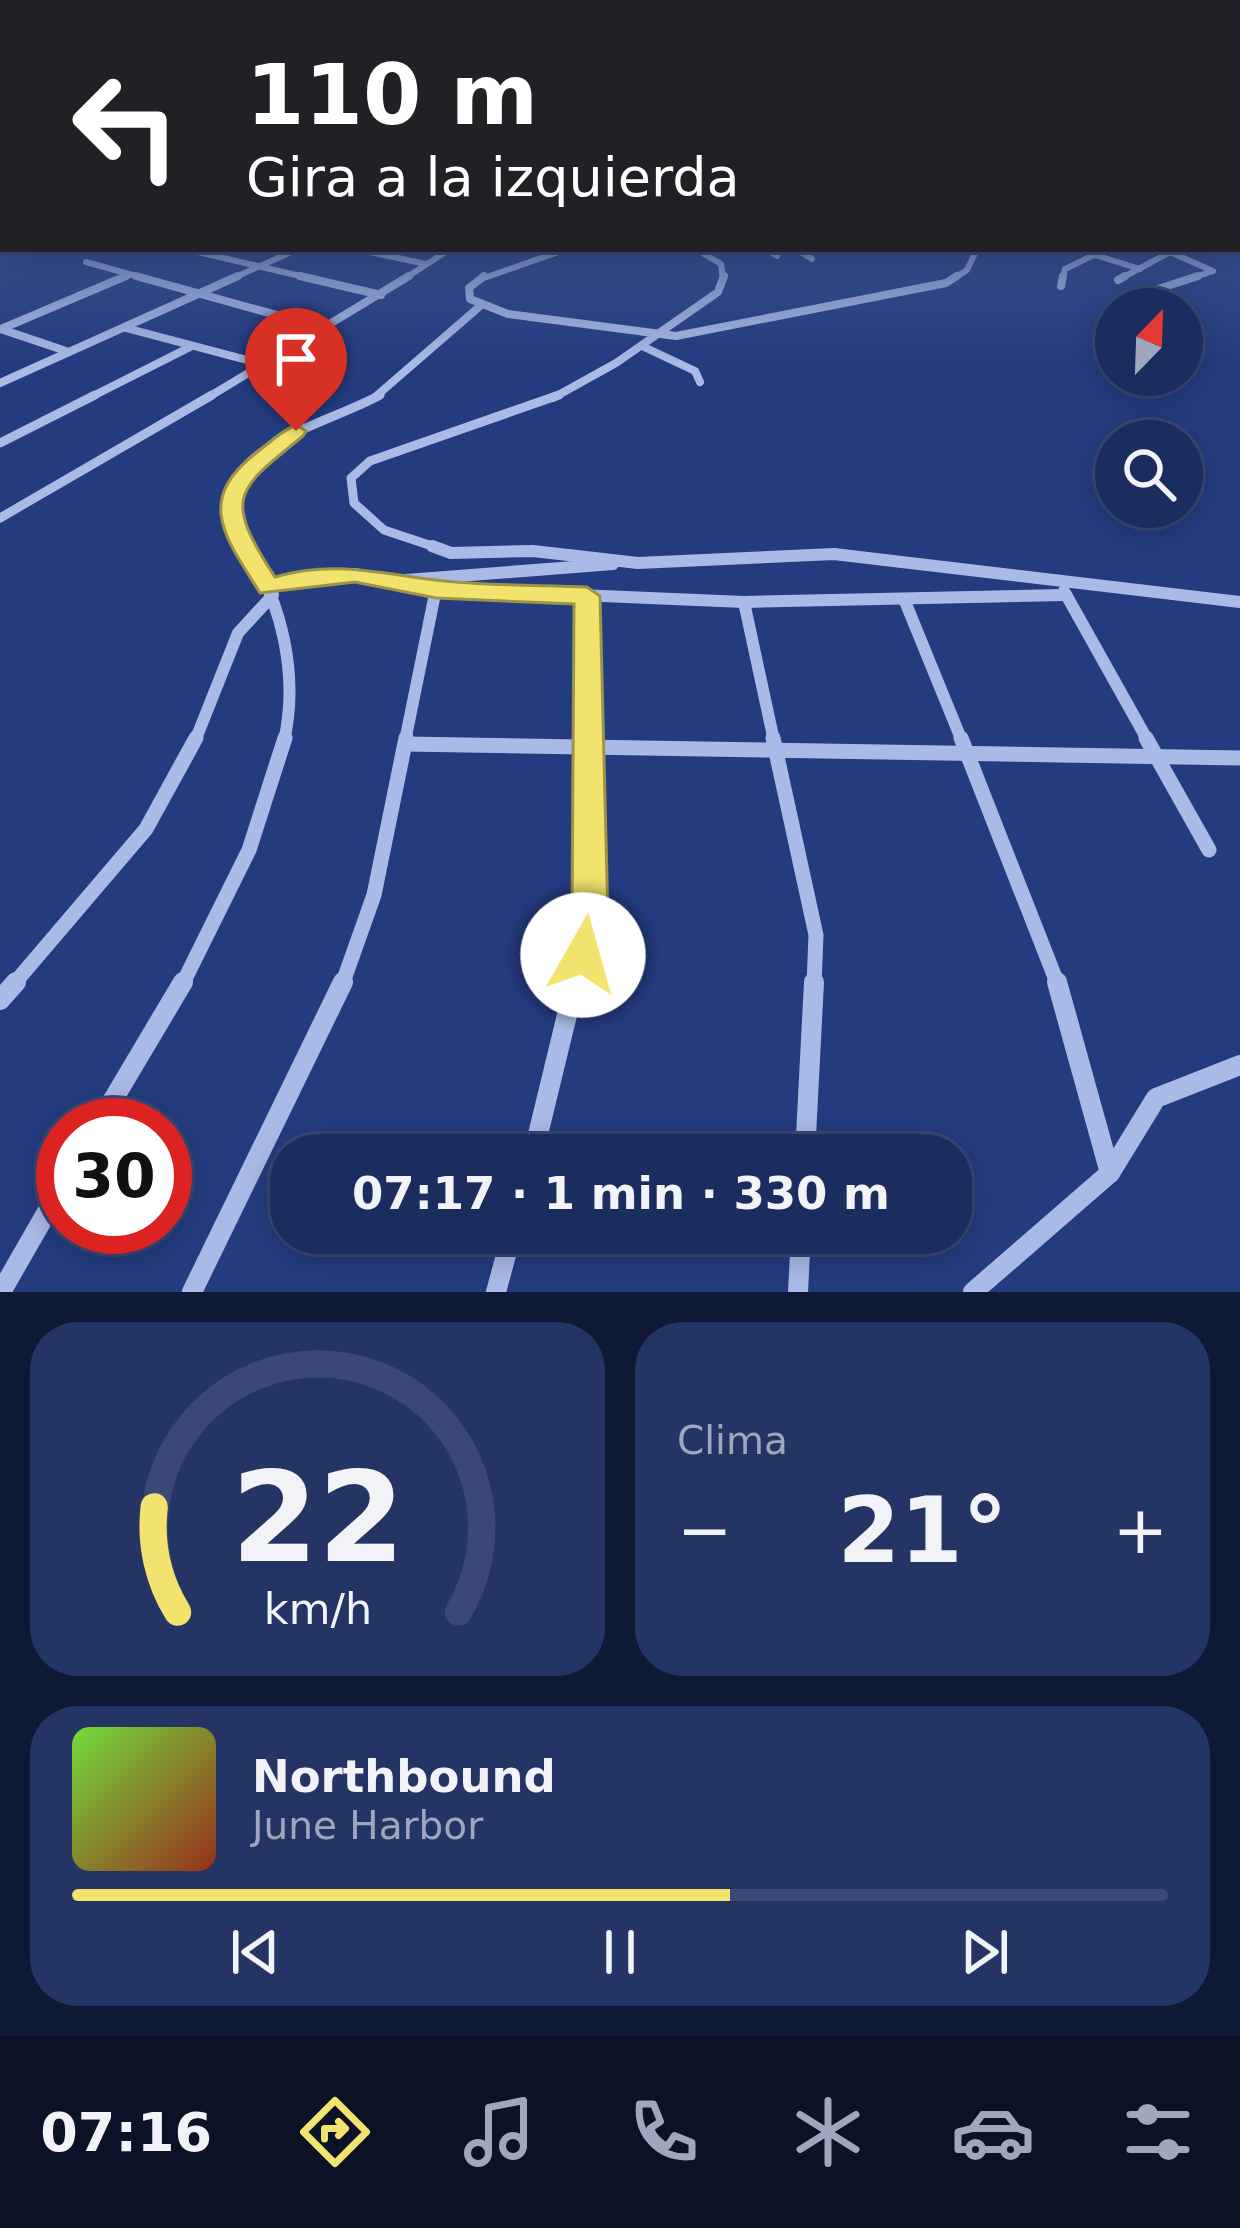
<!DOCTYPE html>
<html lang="es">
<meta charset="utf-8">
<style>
:root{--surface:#1b2c5f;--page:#243465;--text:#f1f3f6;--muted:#a0a7bd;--line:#394874;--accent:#f1e36d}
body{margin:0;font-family:"DejaVu Sans",sans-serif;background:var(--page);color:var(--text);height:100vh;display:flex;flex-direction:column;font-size:45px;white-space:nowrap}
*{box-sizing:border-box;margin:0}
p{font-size:39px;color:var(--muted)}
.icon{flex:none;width:66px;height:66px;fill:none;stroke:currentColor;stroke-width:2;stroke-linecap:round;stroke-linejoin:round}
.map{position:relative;height:1292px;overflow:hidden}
.drawer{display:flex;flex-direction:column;gap:30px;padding:30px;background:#0f1834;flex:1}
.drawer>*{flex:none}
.hud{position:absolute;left:0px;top:0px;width:1242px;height:252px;box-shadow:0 6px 30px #0003,0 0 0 3px var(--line);background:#202124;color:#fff;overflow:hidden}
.needle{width:78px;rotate:23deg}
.controls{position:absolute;left:1095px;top:288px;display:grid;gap:24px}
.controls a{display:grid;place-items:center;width:108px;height:108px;border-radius:50%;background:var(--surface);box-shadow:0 6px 30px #0003,0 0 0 3px var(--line);font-size:60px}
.speed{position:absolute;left:36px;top:1098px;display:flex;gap:24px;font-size:60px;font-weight:700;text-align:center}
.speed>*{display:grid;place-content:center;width:156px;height:156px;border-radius:50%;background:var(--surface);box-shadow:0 6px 30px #0003,0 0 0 3px var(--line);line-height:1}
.speed .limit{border:18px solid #d22;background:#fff;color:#111}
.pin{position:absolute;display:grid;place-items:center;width:102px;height:102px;color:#fff;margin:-123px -51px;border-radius:50% 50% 50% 0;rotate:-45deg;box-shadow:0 0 12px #0007}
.pin .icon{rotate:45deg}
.me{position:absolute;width:132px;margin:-66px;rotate:7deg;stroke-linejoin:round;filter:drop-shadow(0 0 9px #0008)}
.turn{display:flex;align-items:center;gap:42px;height:252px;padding:0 48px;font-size:54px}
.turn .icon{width:156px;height:156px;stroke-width:2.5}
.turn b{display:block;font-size:84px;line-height:102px}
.big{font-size:90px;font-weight:600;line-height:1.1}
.drawer .card{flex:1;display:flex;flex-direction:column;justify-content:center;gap:18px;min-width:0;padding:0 42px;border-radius:48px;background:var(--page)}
.drawer .dial{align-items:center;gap:0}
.dial svg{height:312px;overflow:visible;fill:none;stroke:var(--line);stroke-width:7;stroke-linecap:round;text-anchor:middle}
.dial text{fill:var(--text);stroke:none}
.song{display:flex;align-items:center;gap:36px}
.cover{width:144px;height:144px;border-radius:18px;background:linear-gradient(135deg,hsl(100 70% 55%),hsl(10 70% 35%))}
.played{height:12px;border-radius:6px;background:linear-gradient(90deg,var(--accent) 60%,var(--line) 60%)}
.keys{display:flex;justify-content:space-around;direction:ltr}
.heat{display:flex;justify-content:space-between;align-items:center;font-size:66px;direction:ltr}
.drawer .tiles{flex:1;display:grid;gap:30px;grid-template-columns:1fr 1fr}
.card:last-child{grid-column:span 2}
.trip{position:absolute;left:270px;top:1134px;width:702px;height:120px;border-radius:48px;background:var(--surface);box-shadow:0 6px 30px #0003,0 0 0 3px var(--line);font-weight:600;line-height:120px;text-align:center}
.dock{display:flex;height:192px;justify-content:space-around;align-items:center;background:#0b1226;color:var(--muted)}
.dock .icon{width:84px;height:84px}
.dock .active{color:var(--accent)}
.dock b{font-size:54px;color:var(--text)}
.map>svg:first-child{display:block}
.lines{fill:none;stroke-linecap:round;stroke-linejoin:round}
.street-far5{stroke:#aabae6;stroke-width:6}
.street-far4{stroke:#aabae6;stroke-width:8}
.street-far3{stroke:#aabae6;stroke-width:9}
.street-far2{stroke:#aabae6;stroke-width:12}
.street-far1{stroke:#aabae6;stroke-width:15}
.street{stroke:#aabae6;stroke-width:20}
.route{fill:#f1e36d;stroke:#9d9447;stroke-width:3}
</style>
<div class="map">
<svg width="1240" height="1292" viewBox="0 0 1240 1292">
<rect width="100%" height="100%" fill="#243b7f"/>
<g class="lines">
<g class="street-far5">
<path d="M185 249 313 279"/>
<path d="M356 249 426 264"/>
<path d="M696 249 721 264 723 279"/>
<path d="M766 249 777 256"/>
<path d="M796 249 812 259"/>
<path d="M1163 249 1213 271 1189 279"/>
<path d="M1095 255 1140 269"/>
<path d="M86 262 147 279"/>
<path d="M119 279 126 276"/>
<path d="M231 279 298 249"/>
<path d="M404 279 450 249"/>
<path d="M481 279 567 249"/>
<path d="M953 279 967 270 977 249"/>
<path d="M1063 279 1065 269 1106 249"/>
<path d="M1120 279 1170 252"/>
</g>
<g class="street-far4">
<path d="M136 276 327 329"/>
<path d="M300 276 381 295"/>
<path d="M484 276 469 288 470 299 508 314 676 336 946 283 957 276"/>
<path d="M1118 280 1125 276"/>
<path d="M1061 286 1063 276"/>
<path d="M1155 290 1198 276"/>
<path d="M126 328 266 365"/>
<path d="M1 329 126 276"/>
<path d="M1 329 69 352"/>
<path d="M642 346 695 371 700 382"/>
<path d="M0 383 238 276"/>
<path d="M89 398 192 346"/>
<path d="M207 398 409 276"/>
<path d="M374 398 479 307"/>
<path d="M553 398 616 363 718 292 724 276"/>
</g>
<g class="street-far3">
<path d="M0 443 95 395"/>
<path d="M0 518 212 395"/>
<path d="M247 549C186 451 317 430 380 395"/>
<path d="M441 549 384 530 354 503 351 478 370 461 559 395"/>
</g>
<g class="street-far2">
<path d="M245 546C282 602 299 675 284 741"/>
<path d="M432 546 451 553 533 551 638 563 834 554 1240 602"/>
<path d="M406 580 613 564"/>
<path d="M269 587 305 576 355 574 436 589 744 602 1062 595"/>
<path d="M1064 591 1148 741"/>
<path d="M587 596 588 741"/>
<path d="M904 599 962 741"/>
<path d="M744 602 774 741"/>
<path d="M195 741 238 633 273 595"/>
<path d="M405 741 436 589"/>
</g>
<g class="street-far1">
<path d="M773 738 816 935 814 985"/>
<path d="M961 738 1058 985"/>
<path d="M1146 738 1209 850"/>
<path d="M406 744 1240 758"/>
<path d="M13 985 146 829 196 738"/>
<path d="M182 985 249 850 285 738"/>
<path d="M342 985 374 895 406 738"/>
<path d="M574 985 590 920 588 738"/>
</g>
<g class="street">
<path d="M1057 982 1110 1173"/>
<path d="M0 1000 16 982"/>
<path d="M98 1125 183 982"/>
<path d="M533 1155 575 982"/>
<path d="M805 1155 814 982"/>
<path d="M1 1292 63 1184"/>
<path d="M192 1292 343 982"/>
<path d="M496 1292 512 1233"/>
<path d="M798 1292 801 1233"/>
<path d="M973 1292 1110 1173 1156 1098 1240 1065"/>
</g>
</g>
<linearGradient id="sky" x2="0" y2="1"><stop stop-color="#142046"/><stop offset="0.5" stop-color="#3f5590"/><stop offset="1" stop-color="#3f5590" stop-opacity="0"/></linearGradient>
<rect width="1240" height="364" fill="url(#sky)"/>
<path class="route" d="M296 425 306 431 303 436C235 491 223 497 275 577 332 560 378 573 435 580 485 586 537 585 587 587L600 596 608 920 596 969 583 974 570 969 564 955 572 920 574 604 436 598 355 582 260 593C226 538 194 501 256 453 269 443 281 431 296 425Z"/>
</svg>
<div class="controls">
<a><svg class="needle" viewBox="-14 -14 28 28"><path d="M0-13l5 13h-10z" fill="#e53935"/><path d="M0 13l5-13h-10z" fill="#a0a7bd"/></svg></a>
<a><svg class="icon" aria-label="search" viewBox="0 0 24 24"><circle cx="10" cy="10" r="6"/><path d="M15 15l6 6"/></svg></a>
</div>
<div class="speed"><div class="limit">30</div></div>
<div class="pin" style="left:296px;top:431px;background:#d93025"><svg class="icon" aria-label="arrive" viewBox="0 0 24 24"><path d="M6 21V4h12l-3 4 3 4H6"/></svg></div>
<svg class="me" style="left:583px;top:955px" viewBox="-20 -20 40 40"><circle r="19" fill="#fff"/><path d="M0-13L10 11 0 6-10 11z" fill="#f1e36d"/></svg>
<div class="trip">07:17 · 1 min · 330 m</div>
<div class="hud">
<div class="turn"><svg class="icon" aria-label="left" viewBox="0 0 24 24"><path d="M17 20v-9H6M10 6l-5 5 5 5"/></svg><div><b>110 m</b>Gira a la izquierda</div></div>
</div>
</div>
<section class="drawer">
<div class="tiles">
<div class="card dial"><svg viewBox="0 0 100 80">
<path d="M14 69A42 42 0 1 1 86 69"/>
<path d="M14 69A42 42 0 0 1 8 42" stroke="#f1e36d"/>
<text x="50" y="56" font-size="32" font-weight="700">22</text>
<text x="50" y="72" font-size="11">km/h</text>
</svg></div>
<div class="card"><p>Clima</p>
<div class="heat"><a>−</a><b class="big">21°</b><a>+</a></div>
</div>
<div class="card">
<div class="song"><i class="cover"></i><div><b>Northbound</b><p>June Harbor</p></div></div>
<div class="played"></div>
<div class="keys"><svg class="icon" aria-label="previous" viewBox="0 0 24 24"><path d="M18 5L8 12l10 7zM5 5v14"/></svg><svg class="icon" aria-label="pause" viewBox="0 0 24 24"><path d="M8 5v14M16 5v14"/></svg><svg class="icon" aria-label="next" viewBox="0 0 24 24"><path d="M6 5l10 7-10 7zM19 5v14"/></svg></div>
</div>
</div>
</section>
<nav class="dock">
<b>07:16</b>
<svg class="icon active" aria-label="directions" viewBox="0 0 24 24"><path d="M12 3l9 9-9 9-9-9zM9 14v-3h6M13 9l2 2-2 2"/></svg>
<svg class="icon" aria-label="music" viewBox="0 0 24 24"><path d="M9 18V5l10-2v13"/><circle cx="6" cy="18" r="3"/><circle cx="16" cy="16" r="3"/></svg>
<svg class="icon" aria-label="phone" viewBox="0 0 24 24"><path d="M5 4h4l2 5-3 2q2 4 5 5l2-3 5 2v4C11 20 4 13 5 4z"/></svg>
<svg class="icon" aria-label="climate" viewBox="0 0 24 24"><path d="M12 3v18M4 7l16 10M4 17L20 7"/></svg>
<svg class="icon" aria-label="car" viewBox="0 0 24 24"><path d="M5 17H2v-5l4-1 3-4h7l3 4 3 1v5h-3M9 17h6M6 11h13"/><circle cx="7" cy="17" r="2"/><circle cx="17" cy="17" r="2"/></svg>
<svg class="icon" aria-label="filters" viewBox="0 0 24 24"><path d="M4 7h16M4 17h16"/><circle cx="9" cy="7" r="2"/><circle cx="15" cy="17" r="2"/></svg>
</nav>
